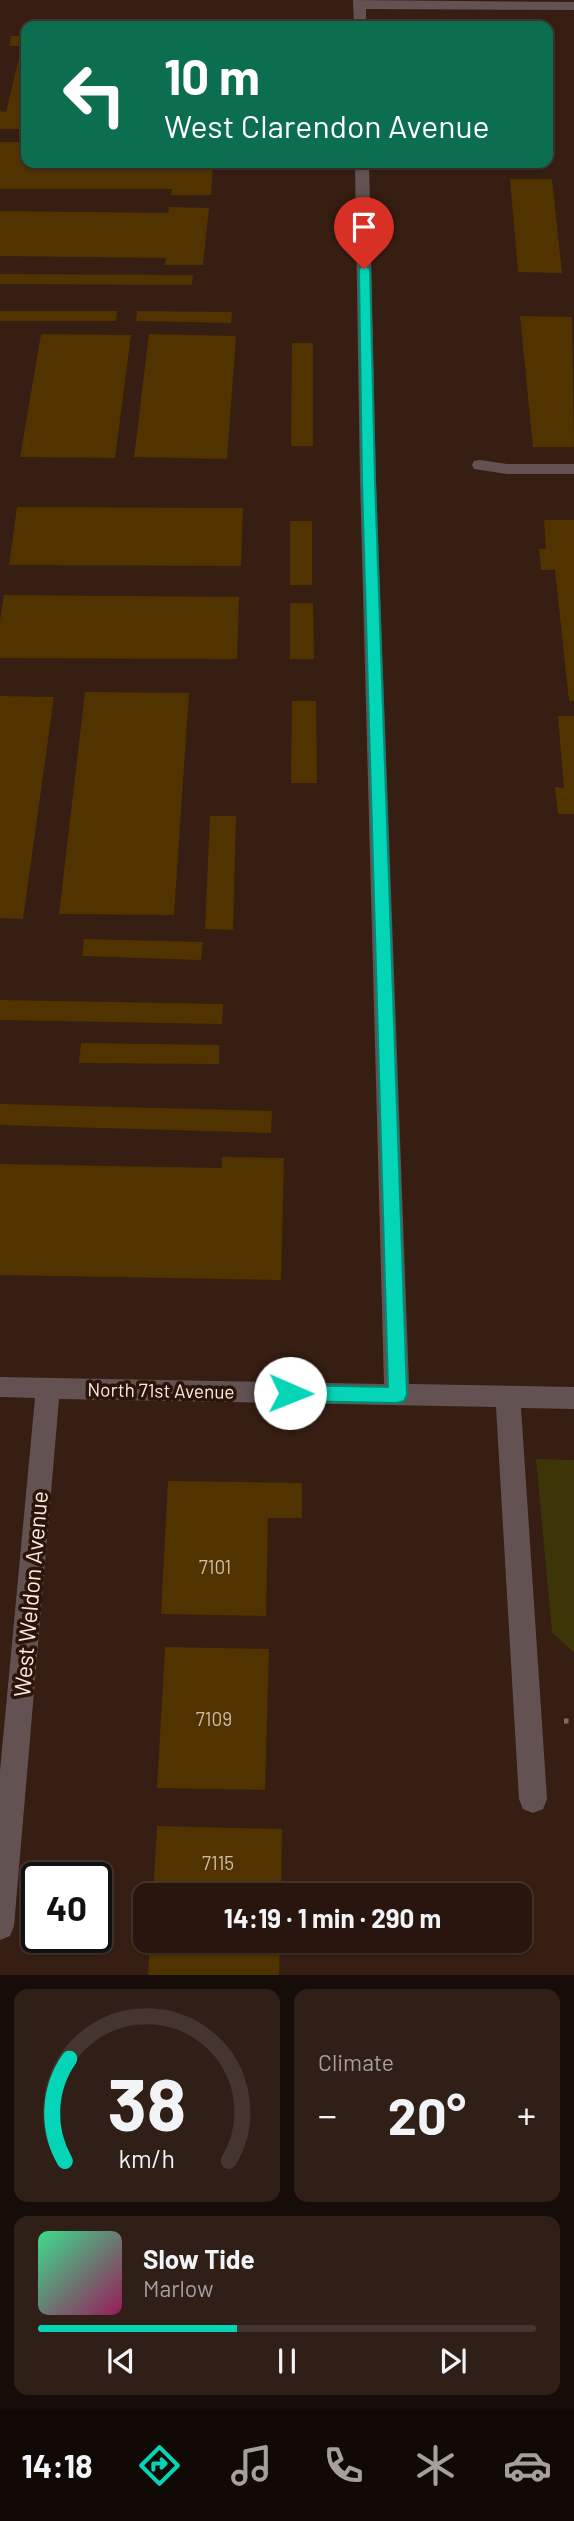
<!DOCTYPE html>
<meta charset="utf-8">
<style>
:root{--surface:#28160e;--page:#301f17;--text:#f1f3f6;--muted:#a59f9e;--line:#44352e;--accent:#04d5b6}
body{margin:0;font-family:Barlow,sans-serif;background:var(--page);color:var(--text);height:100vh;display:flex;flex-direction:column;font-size:26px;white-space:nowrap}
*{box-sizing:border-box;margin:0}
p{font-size:23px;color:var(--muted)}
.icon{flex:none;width:38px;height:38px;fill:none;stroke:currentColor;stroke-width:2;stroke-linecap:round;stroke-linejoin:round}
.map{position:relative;height:1975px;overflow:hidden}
.side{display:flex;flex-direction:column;gap:14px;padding:14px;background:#160c08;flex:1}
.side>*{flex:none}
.top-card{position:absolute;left:21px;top:21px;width:532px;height:147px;border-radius:14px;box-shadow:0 2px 5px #0004,0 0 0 2px var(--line);background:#0b6e4f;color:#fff;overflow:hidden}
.speed{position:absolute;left:21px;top:1862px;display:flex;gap:14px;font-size:35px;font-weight:700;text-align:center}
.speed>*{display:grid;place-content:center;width:91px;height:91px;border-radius:50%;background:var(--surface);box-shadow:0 2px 5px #0004,0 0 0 2px var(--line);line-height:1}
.speed .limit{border:4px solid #111;border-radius:10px;background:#fff;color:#111}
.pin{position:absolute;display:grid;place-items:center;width:60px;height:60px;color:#fff;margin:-72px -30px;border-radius:50% 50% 50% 0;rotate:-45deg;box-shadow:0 0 7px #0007}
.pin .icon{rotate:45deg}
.me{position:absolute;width:77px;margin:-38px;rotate:91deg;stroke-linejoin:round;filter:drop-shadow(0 0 5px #0008)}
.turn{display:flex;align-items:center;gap:24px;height:147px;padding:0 28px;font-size:32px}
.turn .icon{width:91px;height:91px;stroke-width:2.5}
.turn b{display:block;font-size:49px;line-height:60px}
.big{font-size:52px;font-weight:700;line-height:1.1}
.side .widget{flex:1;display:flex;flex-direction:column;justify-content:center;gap:10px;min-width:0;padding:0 24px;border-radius:14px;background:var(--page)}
.side .dial{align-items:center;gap:0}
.dial svg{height:182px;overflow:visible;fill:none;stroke:var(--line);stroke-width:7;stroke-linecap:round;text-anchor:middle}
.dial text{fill:var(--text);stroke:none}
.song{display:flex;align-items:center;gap:21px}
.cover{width:84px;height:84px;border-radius:10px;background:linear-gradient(135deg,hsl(150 70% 55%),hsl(330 70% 35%))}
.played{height:7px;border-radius:4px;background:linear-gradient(90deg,var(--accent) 40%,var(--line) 40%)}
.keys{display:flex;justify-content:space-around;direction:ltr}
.heat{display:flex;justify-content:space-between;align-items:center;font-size:38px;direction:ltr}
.side .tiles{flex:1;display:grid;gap:14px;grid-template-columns:1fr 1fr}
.widget:last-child{grid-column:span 2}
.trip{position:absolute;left:133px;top:1883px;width:399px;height:70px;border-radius:14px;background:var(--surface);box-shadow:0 2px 5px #0004,0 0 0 2px var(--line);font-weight:700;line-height:70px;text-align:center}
.tab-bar{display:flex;height:112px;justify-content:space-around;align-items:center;background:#100906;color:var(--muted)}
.tab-bar .icon{width:49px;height:49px}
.tab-bar .active{color:var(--accent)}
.tab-bar b{font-size:32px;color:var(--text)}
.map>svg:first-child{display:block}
.green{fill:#3c3508}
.building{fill:#513300}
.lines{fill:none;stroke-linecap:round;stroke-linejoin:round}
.path{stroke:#816b61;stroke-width:5;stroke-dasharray:4.5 6;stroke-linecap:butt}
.minor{fill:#625352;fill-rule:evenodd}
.route{fill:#04d5b6;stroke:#038a76;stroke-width:2}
.labels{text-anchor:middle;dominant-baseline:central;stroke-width:7;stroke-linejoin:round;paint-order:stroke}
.street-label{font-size:19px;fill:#fbeae2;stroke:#2c1508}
.near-number-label{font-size:19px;fill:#d0bcaa}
.near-street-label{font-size:23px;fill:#fbeae2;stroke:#2c1508}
</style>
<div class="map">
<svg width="574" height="1975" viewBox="0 0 574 1975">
<rect width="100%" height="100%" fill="#361e12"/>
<path class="green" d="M536 1459 574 1460V1653L552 1632Z"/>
<g class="building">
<path d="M11 36H26V129H0V111L6 112 22 46H9Z"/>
<path d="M0 142H26V163H213L211 195H171L172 189H0Z"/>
<path d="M510 179H552L562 273 518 272Z"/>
<path d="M169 207 209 208 203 265H165L166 258 0 256V211L168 213Z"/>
<path d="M0 274 193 275 192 285 0 284Z"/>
<path d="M0 311H117L116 321H0Z"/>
<path d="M137 311 232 312 231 323 136 321Z"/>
<path d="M520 316 572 317 574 447H533Z"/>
<path d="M41 334 131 335 115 458 20 457Z"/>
<path d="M149 334 236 336 227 459 134 457Z"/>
<path d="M292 343H313V446H291Z"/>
<path d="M17 507 243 508 241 566 9 565Z"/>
<path d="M544 520H574V701H569L555 570H541L539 549H546Z"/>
<rect x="290" y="521" width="22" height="64"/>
<path d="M4 595 239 597 237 659 0 658V620Z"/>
<path d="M290 603H313L314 659H290Z"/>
<path d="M85 692 189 693 174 915 59 914Z"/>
<path d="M0 696 54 697 23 919 0 918Z"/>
<path d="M292 701H316L317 783H291Z"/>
<path d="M558 716H574V814H558L555 787 564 788Z"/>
<path d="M210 816H236L233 930 205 929Z"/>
<path d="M84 939 203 942 201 960 82 956Z"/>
<path d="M0 1000 223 1004 222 1024 0 1020Z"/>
<path d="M81 1043 219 1045V1064L79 1063Z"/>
<path d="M0 1104 272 1111 271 1133 0 1125Z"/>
<path d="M222 1157 284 1158 281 1280 0 1275V1164L222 1168Z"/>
<path d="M168 1481 302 1483V1518H268L266 1616 161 1614Z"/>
<path d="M165 1647 269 1649 265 1790 157 1788Z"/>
<path d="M157 1826 282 1829 281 1895H153Z"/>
<path d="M150 1941H280L279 1975H148Z"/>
</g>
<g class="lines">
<path class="path" d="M564 1721H574"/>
<g class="minor">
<path d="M353 0 574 2V10L366 9V26H354Z"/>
<path d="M355 163H369L376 481 409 1384 574 1387V1409L521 1408 547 1799 543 1809 533 1813 523 1809 519 1799 496 1407 59 1399 14 1926 10 1936 0 1940V1771L35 1398 0 1397V1377L384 1384 360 481Z"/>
<path d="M480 460 507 464H574V474H507L474 469 472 465 474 461Z"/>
</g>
</g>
<path class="route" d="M364 265 370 269 375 481 407 1395 404 1401 397 1403 290 1401 283 1399 281 1393 283 1387 290 1385 388 1387 362 481 359 269Z"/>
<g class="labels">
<g class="street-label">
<text transform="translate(161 1390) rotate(1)">North 71st Avenue</text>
</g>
<g class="near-number-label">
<text x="215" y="1566">7101</text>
<text x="214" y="1718">7109</text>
<text x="218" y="1862">7115</text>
</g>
<g class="near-street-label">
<text transform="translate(30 1594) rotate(-85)">West Weldon Avenue</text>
</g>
</g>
</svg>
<div class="speed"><div class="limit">40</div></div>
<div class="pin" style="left:364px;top:269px;background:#d93025"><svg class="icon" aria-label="arrive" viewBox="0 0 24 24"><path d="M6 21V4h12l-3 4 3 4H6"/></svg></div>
<svg class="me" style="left:290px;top:1393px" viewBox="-20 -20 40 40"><circle r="19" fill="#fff"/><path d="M0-13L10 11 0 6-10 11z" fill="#04d5b6"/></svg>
<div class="trip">14:19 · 1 min · 290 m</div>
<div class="top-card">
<div class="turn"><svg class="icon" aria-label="left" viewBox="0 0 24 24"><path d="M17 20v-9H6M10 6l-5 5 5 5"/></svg><div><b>10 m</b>West Clarendon Avenue</div></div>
</div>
</div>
<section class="side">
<div class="tiles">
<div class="widget dial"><svg viewBox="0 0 100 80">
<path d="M14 69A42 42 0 1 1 86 69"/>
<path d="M14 69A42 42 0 0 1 16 24" stroke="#04d5b6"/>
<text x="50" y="56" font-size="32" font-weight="700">38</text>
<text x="50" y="72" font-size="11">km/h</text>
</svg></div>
<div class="widget"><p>Climate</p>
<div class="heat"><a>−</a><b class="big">20°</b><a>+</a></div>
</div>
<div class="widget">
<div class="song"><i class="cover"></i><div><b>Slow Tide</b><p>Marlow</p></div></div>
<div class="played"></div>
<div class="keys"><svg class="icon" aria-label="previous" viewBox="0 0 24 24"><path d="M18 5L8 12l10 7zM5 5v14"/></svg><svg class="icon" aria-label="pause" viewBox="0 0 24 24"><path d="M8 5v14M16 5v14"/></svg><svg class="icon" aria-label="next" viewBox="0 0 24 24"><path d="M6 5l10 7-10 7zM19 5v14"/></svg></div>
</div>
</div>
</section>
<nav class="tab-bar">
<b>14:18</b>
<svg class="icon active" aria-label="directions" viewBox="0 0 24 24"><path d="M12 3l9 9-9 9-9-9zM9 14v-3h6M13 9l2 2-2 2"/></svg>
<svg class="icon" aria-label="music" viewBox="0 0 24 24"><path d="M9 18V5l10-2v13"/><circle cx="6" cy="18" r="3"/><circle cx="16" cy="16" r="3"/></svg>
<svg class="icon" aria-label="phone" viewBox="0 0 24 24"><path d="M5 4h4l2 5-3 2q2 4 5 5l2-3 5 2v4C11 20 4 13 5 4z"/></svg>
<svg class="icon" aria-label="climate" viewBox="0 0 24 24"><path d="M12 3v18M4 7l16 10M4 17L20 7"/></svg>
<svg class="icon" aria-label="car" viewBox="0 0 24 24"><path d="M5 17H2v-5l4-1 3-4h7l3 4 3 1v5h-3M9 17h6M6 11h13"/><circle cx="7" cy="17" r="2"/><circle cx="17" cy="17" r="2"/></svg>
</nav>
